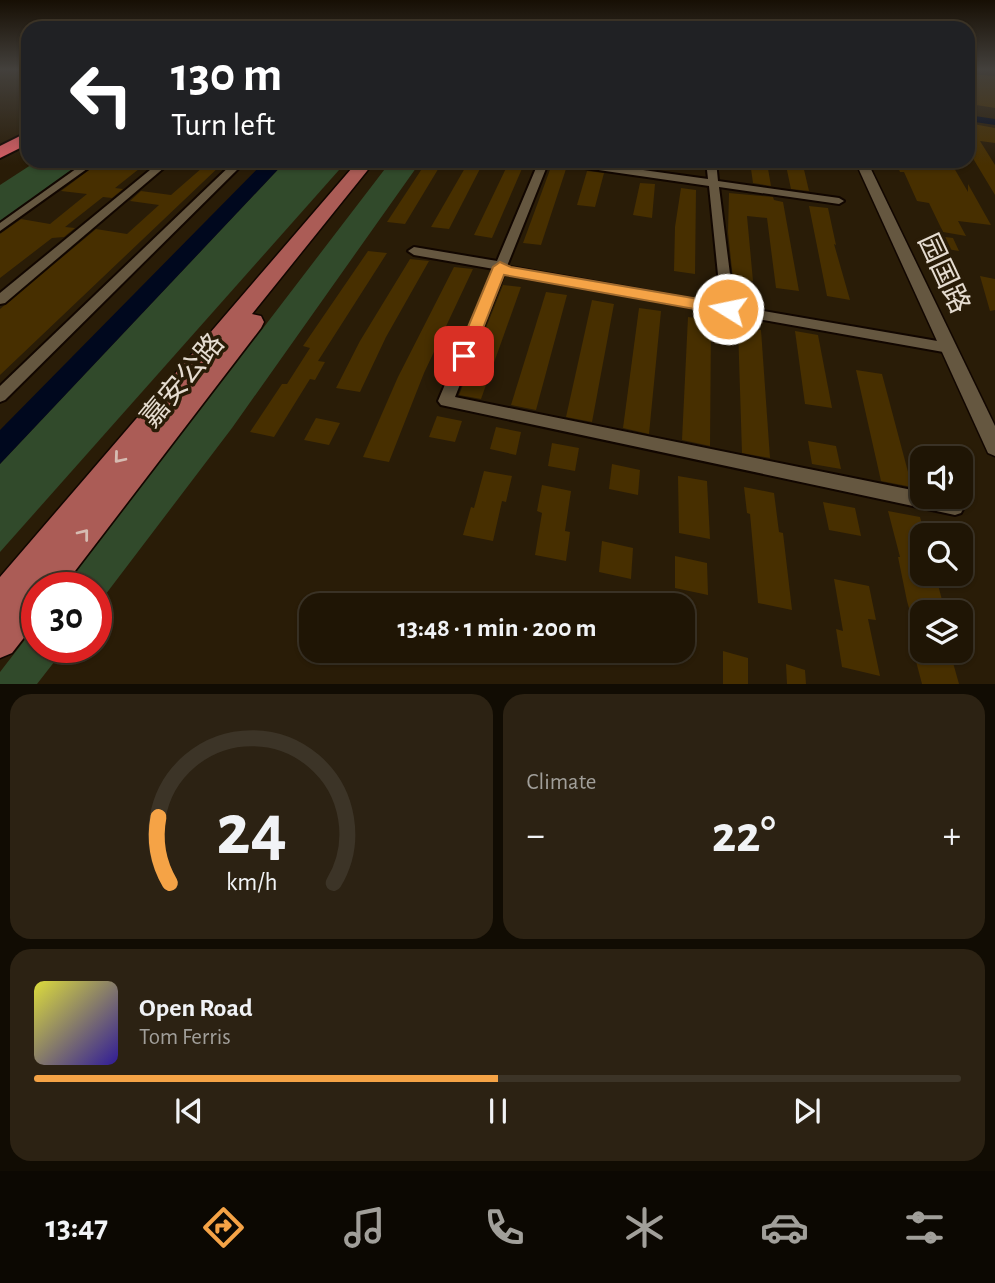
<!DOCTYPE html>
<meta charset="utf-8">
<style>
:root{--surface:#1f1505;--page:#2c2213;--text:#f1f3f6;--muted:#a19f9a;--line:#3c3427;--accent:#f5a346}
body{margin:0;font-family:"Alegreya Sans","Noto Sans SC",sans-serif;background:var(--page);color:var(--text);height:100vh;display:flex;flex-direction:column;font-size:26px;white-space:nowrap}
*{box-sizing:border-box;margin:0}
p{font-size:23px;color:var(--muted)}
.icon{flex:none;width:38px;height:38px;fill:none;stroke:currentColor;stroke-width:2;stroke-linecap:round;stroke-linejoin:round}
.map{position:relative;height:684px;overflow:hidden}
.sheet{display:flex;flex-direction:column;gap:10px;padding:10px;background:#110c03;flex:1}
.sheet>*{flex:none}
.top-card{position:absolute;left:21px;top:21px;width:954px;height:147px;border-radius:21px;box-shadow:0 2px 5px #0004,0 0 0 2px var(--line);background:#202124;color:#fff;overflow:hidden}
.fabs{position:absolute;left:910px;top:446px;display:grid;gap:14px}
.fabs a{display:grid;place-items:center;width:63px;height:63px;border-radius:14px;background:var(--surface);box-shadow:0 2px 5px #0004,0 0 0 2px var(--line);font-size:35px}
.speed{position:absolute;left:21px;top:572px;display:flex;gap:14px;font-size:35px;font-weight:700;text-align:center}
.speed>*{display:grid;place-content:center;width:91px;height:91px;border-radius:50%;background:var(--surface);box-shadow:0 2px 5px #0004,0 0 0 2px var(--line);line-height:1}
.speed .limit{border:10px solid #d22;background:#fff;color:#111}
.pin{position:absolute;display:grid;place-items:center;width:60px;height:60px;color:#fff;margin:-30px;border-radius:14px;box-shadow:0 4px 10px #0006}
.me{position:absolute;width:77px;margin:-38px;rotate:280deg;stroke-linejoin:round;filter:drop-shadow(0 0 5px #0008)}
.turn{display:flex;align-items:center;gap:24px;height:147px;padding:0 35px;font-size:32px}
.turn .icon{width:91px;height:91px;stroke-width:2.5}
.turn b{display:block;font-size:49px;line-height:60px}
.big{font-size:52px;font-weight:700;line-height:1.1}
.sheet .tile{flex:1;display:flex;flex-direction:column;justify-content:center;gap:10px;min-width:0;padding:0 24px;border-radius:21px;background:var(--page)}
.sheet .dial{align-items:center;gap:0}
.dial svg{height:182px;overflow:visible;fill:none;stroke:var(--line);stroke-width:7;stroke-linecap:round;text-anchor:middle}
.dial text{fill:var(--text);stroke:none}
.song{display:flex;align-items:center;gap:21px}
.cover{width:84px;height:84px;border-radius:10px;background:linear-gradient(135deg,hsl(60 70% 55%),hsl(250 70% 35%))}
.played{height:7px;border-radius:4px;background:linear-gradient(90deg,var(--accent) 50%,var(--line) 50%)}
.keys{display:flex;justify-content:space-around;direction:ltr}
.heat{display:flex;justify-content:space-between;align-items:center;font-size:38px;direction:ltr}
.sheet .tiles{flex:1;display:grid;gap:10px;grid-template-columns:1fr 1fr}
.tile:last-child{grid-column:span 2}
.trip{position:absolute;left:299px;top:593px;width:396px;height:70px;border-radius:21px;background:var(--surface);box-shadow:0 2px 5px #0004,0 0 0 2px var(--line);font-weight:700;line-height:70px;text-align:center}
.tab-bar{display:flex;height:112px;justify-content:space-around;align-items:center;background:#0c0802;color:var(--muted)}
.tab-bar .icon{width:49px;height:49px}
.tab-bar .current{color:var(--accent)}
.tab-bar b{font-size:32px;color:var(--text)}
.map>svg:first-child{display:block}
.green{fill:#314a2b}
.water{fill:#00081e}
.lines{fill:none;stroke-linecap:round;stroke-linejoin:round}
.canal{fill:#00081e;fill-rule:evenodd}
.building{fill:#472f00}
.minor-casing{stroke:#110600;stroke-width:4}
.tertiary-casing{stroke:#110600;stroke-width:3}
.primary-casing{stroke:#110600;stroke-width:3}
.motorway-casing{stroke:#110600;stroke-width:4}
.minor{fill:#655740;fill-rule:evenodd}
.tertiary{fill:#655740;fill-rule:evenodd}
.primary{fill:#ab5c56;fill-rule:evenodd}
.motorway{fill:#da5f65;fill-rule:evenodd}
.oneway{stroke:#d6bcb2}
.route{fill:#f5a346;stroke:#9f6a2e;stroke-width:2}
.labels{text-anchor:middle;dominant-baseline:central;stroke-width:7;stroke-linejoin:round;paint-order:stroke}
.street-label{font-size:28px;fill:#e5dcd0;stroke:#291c07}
</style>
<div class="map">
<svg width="995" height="685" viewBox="0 0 995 685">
<rect width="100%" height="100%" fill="#291c07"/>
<g class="green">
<path d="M37 161H86L0 221V185Z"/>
<path d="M286 161H347L0 552V464Z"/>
<path d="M391 161H421L232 428 96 607V588H64Z"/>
<path d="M37 624V648H65L37 684H0V672Z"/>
</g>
<path class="water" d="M265 161H286L0 464V430Z"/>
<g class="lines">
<path class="canal" d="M968 115 995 119V125L968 121Z"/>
</g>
<g class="building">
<path d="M968 74 995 76V108L976 105 968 94Z"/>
<path d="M968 123 995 128V143L980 141 995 165V195L968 150Z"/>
<path d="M101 161H149L115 188 123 189 112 198 103 197 65 227 75 228 64 237 52 238 0 278V234L21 219 50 224 87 194 61 191Z"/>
<path d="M210 161 223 163 0 375V309L96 229 127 234 159 205 130 201 141 191 171 195Z"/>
<path d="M427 161H443L405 224 387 222Z"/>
<path d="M469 161H484L449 229 431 227Z"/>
<path d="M785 161H802L809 191 791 189Z"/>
<path d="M895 161H950L968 192V184L991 225 958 221 966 236 943 232 929 203 917 201 904 172H900Z"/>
<path d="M509 162 524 164 492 238 474 235Z"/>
<path d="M750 162 767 163 771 186 753 183Z"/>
<path d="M551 167 566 169 541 245 523 243Z"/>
<path d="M587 171 604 173 595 207 577 205Z"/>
<path d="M640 183 655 184 652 218 633 215Z"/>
<path d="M681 188 696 190 695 274 674 271 675 227Z"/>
<path d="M729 193 773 197 774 200 783 202 799 291 776 288 767 218 747 216 753 281 733 279 728 232Z"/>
<path d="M809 206 828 208 836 245 834 244 850 300 827 296Z"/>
<path d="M930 235 953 238 959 251 935 247Z"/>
<path d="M368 251 387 253 318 361 325 362 315 380 310 379 274 437 250 432 282 384H287L310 348 303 346Z"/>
<path d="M410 259 429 261 386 337 360 392 336 388 360 341Z"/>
<path d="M454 267 473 269 424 373 389 462 363 457 398 377Z"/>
<path d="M980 276 995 279V310L990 311Z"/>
<path d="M503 285 521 287 481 399 459 395Z"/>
<path d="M546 292 567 295 536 410 511 405Z"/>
<path d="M592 300 614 304 592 422 566 417Z"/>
<path d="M639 308 661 311 649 434 623 428Z"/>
<path d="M688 317 711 320 710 446 682 440Z"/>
<path d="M738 327 761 330 770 458 742 453Z"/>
<path d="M795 331 818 335 832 408 805 404Z"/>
<path d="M856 370 882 374 912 487 881 481Z"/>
<path d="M437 416 462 421 455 442 429 437Z"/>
<path d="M316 418 340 423 329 445 304 440Z"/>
<path d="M496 427 521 432 516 455 490 449Z"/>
<path d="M808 441 836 446 841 469 812 464Z"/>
<path d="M552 443 579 448 575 471 548 466Z"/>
<path d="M612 464 640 470 638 495 609 489Z"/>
<path d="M484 471 512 476 506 502 502 501 493 541 463 535 471 507 474 508Z"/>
<path d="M678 476 707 481 710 539 679 533Z"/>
<path d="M542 485 571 491 565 531 570 532 566 561 535 555 542 513 537 511Z"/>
<path d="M744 487 774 493 779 532 783 533 792 610 758 603 750 514 747 513Z"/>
<path d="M823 502 855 508 861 536 829 530Z"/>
<path d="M888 511 920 517 925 536H922V574H935L941 596 945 612H922V644H919L907 601 898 557H900Z"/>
<path d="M602 541 633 548 631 579 599 572Z"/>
<path d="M675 556 707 563 708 595 675 588Z"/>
<path d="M834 579 869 586 876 620 868 619 880 676 842 667 836 629 843 631Z"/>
<path d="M913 650 952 659 959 684H922Z"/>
<path d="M723 651 748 658V684H723Z"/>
<path d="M786 664 805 670 806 684H787Z"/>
</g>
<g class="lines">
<defs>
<g id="minor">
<path d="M87 161H98L0 231V223Z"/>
<path d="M161 161H172L5 303 0 304V293Z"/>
<path d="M235 161H246L5 400 0 402V386Z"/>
<path d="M539 161H549L507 266 510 267 721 304 709 186 557 164 552 161H578L708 179 706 161H716L718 181 839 198 844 201 839 204 719 187 734 306 949 343 954 344 956 348 954 352 949 353 504 274 455 397 922 492V497H947L961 501 964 507 961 513 955 515 441 405 438 401 494 269 414 255 408 251 414 247 497 261Z"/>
</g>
<path id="tertiary" d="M855 161H867L995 426V456L988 453Z"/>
<path id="primary" d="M358 161H375L252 314 261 316 264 322 261 328 62 588H37V621L12 653 0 658V577Z"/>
<path id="motorway" d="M28 132V144L0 158V146Z"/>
</defs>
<use href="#minor" class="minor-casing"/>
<use href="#tertiary" class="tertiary-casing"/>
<use href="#primary" class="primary-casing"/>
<use href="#motorway" class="motorway-casing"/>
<use href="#minor" class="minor"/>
<use href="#tertiary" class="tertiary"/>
<use href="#primary" class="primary"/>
<use href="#motorway" class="motorway"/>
</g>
<defs><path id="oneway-chevron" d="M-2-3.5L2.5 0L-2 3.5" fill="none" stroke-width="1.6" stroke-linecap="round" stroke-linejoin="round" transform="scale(1.75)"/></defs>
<g class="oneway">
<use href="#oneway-chevron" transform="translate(119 458) rotate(130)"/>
<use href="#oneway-chevron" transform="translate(84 534) rotate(-52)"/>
</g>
<linearGradient id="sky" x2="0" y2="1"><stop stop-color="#170f04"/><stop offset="0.42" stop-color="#43403c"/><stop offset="1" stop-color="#43403c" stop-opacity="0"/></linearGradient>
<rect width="995" height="165" fill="url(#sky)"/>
<path class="route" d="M500 262 511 267 728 304 735 309 728 315 504 275 472 356 470 361H459L456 356 493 267Z"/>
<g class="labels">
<g class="street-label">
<text transform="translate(943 274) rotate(65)">园国路</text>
<text transform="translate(183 381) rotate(-50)">嘉安公路</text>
</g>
</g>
</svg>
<div class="fabs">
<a><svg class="icon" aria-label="sound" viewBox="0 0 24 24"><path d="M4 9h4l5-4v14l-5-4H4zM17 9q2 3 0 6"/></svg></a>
<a><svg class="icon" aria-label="search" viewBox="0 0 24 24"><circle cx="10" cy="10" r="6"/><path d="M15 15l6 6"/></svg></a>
<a><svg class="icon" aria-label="layers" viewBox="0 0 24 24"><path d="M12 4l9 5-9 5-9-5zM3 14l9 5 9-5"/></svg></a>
</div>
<div class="speed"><div class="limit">30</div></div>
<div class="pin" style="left:464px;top:356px;background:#d93025"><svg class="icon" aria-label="arrive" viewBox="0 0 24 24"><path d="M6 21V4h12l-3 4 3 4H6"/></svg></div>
<svg class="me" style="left:728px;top:309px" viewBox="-20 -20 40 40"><circle r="17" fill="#f5a346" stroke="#fff" stroke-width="3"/><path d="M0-11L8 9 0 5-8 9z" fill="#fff"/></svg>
<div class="trip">13:48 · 1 min · 200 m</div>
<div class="top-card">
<div class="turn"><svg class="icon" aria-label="left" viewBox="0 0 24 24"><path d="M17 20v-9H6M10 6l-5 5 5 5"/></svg><div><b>130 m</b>Turn left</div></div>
</div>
</div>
<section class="sheet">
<div class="tiles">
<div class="tile dial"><svg viewBox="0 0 100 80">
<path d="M14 69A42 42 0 1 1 86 69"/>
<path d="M14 69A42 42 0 0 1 9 40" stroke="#f5a346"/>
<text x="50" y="56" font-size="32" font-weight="700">24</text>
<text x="50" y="72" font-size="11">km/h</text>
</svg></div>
<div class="tile"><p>Climate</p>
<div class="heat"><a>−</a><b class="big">22°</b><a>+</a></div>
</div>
<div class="tile">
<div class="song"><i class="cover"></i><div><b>Open Road</b><p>Tom Ferris</p></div></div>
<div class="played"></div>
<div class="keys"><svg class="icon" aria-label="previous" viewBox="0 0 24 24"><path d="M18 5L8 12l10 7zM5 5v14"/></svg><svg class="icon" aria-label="pause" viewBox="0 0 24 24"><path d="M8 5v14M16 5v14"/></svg><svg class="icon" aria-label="next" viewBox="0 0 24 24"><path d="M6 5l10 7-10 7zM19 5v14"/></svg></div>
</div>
</div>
</section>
<nav class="tab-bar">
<b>13:47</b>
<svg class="icon current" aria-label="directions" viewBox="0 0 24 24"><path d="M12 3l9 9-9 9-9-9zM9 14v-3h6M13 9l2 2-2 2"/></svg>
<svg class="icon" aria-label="music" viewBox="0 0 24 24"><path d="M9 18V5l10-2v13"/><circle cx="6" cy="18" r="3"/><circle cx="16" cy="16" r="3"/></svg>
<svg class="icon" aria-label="phone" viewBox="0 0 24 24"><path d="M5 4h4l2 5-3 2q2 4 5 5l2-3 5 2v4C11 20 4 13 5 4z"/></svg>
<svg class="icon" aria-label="climate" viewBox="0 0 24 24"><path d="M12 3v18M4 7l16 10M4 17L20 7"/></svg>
<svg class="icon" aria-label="car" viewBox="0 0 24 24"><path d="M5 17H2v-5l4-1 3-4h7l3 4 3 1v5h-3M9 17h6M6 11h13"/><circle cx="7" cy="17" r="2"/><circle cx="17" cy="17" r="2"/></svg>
<svg class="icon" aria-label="filters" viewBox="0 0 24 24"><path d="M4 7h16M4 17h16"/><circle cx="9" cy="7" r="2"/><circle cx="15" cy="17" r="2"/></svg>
</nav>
